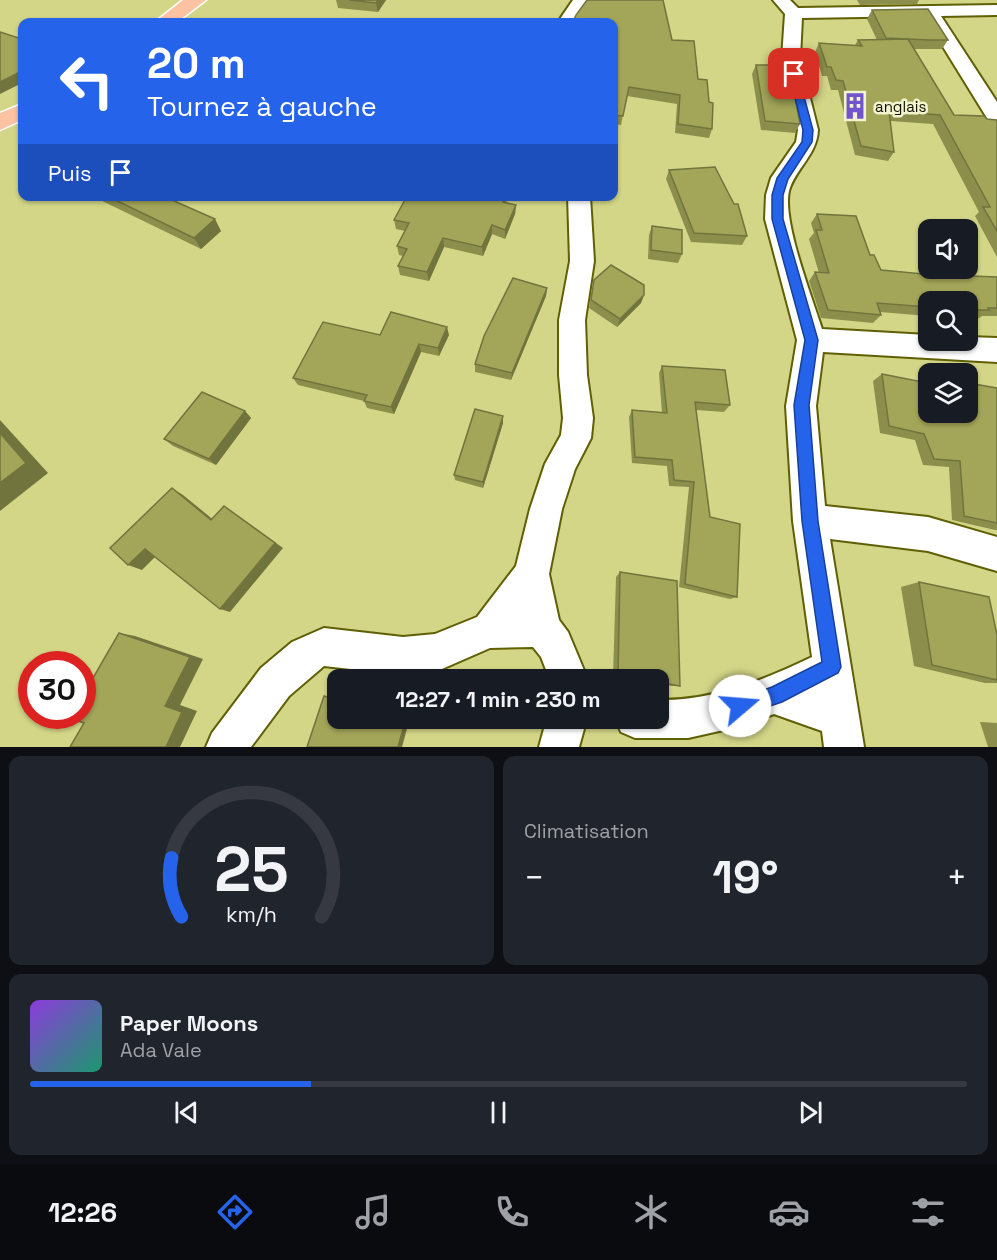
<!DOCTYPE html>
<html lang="fr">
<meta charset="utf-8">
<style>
:root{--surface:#171b24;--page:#20242c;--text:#f1f3f6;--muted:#9ea1a6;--line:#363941;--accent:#2563eb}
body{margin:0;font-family:"Space Grotesk",sans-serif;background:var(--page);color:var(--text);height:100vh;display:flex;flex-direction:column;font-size:22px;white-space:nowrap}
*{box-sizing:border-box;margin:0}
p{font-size:20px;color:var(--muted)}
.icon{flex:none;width:33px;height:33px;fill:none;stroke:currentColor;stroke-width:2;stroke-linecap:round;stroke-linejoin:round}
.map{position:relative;height:747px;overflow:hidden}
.side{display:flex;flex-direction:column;gap:9px;padding:9px;background:#0d0f14;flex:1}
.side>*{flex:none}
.hud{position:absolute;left:18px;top:18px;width:600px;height:183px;border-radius:12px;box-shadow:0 2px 4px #0004;background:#2563eb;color:#fff;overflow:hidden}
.fabs{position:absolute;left:918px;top:219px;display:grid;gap:12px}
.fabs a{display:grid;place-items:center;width:60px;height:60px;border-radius:12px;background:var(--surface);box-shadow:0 2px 4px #0004;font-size:30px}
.speed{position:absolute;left:18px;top:651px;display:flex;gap:12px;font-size:30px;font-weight:700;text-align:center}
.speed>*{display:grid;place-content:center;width:78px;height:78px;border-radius:50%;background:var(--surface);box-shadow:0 2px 4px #0004;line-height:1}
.speed .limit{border:9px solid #d22;background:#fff;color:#111}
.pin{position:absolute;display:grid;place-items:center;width:51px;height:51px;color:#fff;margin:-26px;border-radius:12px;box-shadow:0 3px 9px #0006}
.me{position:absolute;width:66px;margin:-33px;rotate:72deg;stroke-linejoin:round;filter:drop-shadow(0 0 4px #0008)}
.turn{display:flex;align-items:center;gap:21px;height:126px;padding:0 30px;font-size:27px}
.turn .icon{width:78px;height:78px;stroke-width:2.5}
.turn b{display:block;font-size:42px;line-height:51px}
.then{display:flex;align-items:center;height:57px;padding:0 30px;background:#0003;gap:12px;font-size:22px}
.big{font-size:45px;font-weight:700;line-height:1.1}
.side .card{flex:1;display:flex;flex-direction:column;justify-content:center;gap:9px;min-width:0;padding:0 21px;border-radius:12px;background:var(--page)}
.side .dial{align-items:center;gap:0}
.dial svg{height:156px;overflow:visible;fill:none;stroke:var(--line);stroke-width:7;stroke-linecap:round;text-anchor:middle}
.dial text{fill:var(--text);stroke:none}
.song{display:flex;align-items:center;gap:18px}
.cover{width:72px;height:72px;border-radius:9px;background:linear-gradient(135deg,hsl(270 70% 55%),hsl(160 70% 35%))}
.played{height:6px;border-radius:3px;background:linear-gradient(90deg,var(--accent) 30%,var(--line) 30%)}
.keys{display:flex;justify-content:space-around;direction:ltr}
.heat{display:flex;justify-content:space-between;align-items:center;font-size:33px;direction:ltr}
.side .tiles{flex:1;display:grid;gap:9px;grid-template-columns:1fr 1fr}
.card:last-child{grid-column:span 2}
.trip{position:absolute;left:327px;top:669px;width:342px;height:60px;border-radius:12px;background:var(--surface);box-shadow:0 2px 4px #0004;font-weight:700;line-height:60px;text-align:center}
.menu{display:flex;height:96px;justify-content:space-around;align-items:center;background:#090b0e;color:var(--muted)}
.menu .icon{width:42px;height:42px}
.menu .on{color:var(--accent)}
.menu b{font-size:27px;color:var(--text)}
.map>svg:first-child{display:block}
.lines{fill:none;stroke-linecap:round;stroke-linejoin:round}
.minor-casing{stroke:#5f5f04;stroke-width:4}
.trunk-casing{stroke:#fff;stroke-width:3}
.minor{fill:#fff;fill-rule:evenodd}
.trunk{fill:#fcc2a2;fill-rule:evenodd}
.wall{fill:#8c8f4c}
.shaded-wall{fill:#72743e}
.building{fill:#a3a658;stroke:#72743e;stroke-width:1.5}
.route{fill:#2563eb;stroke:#184099;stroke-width:1.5}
.labels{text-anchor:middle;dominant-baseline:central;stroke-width:5;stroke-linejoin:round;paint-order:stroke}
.far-poi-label{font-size:15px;fill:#121300;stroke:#f2f4cd;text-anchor:start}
</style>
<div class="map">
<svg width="997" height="747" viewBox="0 0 997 747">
<rect width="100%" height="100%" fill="#d3d687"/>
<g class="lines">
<defs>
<g id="minor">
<path d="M573 0H589L574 22H558Z"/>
<path d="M773 0H790L798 8 997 5V15L941 16 997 102V124L990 122 987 118 924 16 802 18 800 58 818 130C817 155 795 169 789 191 782 221 812 297 822 329L928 335V340H968V337L997 338V362L823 352 816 406 825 506 928 517 997 537V571L928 551 830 539 864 747H824L822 731 774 714 737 727 688 738H635L621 732 615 718H658V700C713 701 764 680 812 657L793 521 786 406 797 340 765 219 766 195 771 178 796 142 798 130 782 58 785 14Z"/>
<path d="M568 196H590L594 261 585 320 587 375 593 418 591 438 575 469 562 509 549 574 559 620 568 632 588 680H550L541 657 533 647 490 648 435 672 403 675 324 666 289 696 251 747H206L212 733 261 668 292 642 324 628 403 637 435 634 477 617 516 566 530 509 545 464 561 435 563 418 559 375V320L570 261Z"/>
<path d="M547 718H587L579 747H539Z"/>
</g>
<g id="trunk">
<path d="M183 0H206L177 22H155Z"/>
<path d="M22 104V120L0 130V113Z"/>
</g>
</defs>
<use href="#minor" class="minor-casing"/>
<use href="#trunk" class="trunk-casing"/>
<use href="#minor" class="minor"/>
<use href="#trunk" class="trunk"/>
</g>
<g class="wall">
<path d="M336 0H386L378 12 338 8Z"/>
<path d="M857 0H919L917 4 860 5Z"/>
<path d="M872 10 948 40 942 49H913L954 115 987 119 997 120V257L975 216 979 212 933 124 890 121 894 152 888 161 855 155 838 90H831L827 76H822L815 52 819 43 855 45 858 40H877L867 19Z"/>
<path d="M614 22 672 40 698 79 709 102 712 129 709 138 675 133 677 104 627 96 621 125 614 124Z"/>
<path d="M756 65 800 124 795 133 761 130 752 74Z"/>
<path d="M669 170 747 236 742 245 691 242 666 179Z"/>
<path d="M92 196H163L221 231 201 249Z"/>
<path d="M460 198 516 205 515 214 505 239 492 234 483 256 444 247 429 281 400 275 398 266 403 256 399 255 397 246 405 231 396 229 394 220Z"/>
<path d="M817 214 870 255 881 270 924 274 930 268H950L972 276 997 277V316H982L979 318 968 319V302H928V316L880 312 881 315 873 323 821 318 809 281 815 272 819 273 809 239 814 233 811 223Z"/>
<path d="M652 226 682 254 678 263 648 259 649 235Z"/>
<path d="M594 280 644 295 641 303 617 327 589 308Z"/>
<path d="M547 288 546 296 511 380 475 372V364Z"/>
<path d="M380 335H449L439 356 421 352 394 414 367 408 364 401 298 385 293 378Z"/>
<path d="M662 366 730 405 724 412 696 410 710 517 737 597 730 599 679 587 689 487 669 486 667 466 632 463 629 417 632 410 662 413 659 373Z"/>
<path d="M882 374 927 383 928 382V412L997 388V530H995L952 520 949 467 923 465 915 440 880 433 873 381Z"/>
<path d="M245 411 251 418 216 465 173 446 164 439Z"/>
<path d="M503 416V423L483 488 455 480 454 475Z"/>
<path d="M620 572 680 686H672L658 684V680H632L613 676 616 577Z"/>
<path d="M919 582 997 635V683H985L914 666 901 587Z"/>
<path d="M980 722 997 723V747H988Z"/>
</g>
<g class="shaded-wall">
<path d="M378 0H386L378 12 376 3Z"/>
<path d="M22 71V83L0 94V82Z"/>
<path d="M505 196H508L503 212V202Z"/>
<path d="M516 205 515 214 505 239V230Z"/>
<path d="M215 219 221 231 201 249 194 238Z"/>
<path d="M492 225V234L483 256 482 247Z"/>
<path d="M443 238 444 247 429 281 427 272Z"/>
<path d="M547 288 546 296 511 380 512 373Z"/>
<path d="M644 295 641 303 617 327 620 319Z"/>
<path d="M447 327 449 335 439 356 438 348Z"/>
<path d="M419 344 421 352 394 414 391 407Z"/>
<path d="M245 411 251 418 216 465 209 459Z"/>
<path d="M503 416V423L483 488V482Z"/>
<path d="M0 420 48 473 0 511Z"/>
<path d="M172 488 183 495 221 526 211 520Z"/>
<path d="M224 506 283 548 230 612 220 609Z"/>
<path d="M145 549 158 554 142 570 128 565Z"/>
<path d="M119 633 135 636 203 659 180 705 197 711 180 747H166L165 706Z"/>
<path d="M324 696H331L338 698V700Z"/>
<path d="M406 718H410L402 747H398Z"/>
</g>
<g class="building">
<path d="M349 0H378L376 3Z"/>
<path d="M587 0H663L672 40 694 41 698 79 707 80 709 102 713 103 712 129 678 124 680 95 629 87 623 116 614 115V22H573L576 15Z"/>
<path d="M928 9 948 40H929L886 38 872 10Z"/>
<path d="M0 32 22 39V71L0 82Z"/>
<path d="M908 39 954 115 984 116 987 119 997 120V231L983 207H990L940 115 889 111 894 152 861 146 843 81 836 80 831 67H827L819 43 862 46 858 40Z"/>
<path d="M756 65H785L792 81 800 124 765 121Z"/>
<path d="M715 167 734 204H738L747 236 694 233 669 170Z"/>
<path d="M107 196H163L215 219 194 238Z"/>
<path d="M407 196H452L460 198 461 196H505L503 202 516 205 505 230 492 225 482 247 443 238 427 272 398 266 407 249 397 246 409 223 394 220Z"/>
<path d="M817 214 856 216 870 255H874L881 270 934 275 931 268 968 269 972 276 997 277V308H988L989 310H968V302H928V307L877 303 881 315 828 310 815 272 829 273 816 230H822Z"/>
<path d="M652 226 682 230V254L651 250Z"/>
<path d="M611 265 644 285V295L620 319 591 300 594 280Z"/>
<path d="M513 278 547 288 512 373 475 364 484 336Z"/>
<path d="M391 312 447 327 438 348 419 344 391 407 364 401 367 395 293 378 323 322 380 335Z"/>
<path d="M662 366 725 370 730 405 695 402 710 517 740 524 737 597 685 584 694 482 674 480 672 460 635 457 632 410 667 413Z"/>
<path d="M882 374 928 383V412H968V383L997 388V523L964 516 960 461 934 459 924 434 889 426Z"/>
<path d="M202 392 245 411 209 459 164 439Z"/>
<path d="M475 409 503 416 483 482 454 475Z"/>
<path d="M0 433 26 463 0 483Z"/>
<path d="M172 488 211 520 224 506 275 543 220 609 145 549 128 565 110 548Z"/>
<path d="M620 572 677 581 680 686 658 682V680H643L618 675Z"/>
<path d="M919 582 989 597 997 635V680L932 665Z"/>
<path d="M119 633 190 657 165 706 182 712 166 747H70L84 723 70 718 72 716H82V697Z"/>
<path d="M324 696 338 700V718H406L398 747H307Z"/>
</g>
<path class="route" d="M794 72 798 74 813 130 812 142 788 179 783 195V219L818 340 809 405 818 521 841 667 838 673 782 702 740 716 734 713 731 706 734 700 772 687 822 662 802 521 794 405 805 340 772 219V195L777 178 802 142 803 130 789 74Z"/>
<defs>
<symbol id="building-bare" viewBox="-9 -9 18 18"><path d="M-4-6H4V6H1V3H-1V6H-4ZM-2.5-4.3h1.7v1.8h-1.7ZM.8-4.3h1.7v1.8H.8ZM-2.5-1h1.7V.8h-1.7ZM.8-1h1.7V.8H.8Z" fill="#7254ce" stroke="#f2f4cd" stroke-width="2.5" paint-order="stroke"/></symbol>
</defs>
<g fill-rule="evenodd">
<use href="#building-bare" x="836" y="87" width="38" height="38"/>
</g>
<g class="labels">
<g class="far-poi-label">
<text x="875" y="106">anglais</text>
</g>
</g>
</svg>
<div class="fabs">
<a><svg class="icon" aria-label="sound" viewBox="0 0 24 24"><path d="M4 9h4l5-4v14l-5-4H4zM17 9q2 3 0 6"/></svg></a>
<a><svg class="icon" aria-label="search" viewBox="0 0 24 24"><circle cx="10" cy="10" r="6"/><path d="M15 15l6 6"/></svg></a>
<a><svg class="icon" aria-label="layers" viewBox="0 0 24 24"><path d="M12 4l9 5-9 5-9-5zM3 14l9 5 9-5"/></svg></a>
</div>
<div class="speed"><div class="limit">30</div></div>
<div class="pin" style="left:794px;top:74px;background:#d93025"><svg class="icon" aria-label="arrive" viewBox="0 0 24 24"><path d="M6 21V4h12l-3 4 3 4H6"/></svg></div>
<svg class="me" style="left:740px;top:706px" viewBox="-20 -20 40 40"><circle r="19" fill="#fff"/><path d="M0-13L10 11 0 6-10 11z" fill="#2563eb"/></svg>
<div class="trip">12:27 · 1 min · 230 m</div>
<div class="hud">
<div class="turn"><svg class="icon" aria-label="left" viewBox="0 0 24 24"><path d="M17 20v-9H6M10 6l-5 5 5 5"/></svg><div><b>20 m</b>Tournez à gauche</div></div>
<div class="then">Puis<svg class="icon" aria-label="arrive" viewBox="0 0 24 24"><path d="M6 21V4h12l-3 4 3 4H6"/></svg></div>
</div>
</div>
<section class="side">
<div class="tiles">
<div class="card dial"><svg viewBox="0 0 100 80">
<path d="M14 69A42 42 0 1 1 86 69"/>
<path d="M14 69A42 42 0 0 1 9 39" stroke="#2563eb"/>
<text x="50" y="56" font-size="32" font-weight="700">25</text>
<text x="50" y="72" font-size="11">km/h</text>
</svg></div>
<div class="card"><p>Climatisation</p>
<div class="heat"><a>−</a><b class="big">19°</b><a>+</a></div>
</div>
<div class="card">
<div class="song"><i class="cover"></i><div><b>Paper Moons</b><p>Ada Vale</p></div></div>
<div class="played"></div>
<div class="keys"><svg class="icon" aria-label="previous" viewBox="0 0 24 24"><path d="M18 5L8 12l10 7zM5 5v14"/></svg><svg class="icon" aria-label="pause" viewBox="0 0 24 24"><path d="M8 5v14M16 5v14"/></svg><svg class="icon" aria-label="next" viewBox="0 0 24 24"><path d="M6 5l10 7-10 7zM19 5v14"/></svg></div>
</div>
</div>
</section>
<nav class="menu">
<b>12:26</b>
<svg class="icon on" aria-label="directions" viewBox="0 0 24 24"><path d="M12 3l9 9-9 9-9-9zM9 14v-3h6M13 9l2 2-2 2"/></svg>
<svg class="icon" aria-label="music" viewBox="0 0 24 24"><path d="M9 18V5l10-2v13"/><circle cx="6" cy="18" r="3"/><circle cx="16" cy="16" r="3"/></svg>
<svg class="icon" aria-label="phone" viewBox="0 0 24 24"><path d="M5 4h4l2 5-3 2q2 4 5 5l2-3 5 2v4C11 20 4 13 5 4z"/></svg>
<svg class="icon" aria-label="climate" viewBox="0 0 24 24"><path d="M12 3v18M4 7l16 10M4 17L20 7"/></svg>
<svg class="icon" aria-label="car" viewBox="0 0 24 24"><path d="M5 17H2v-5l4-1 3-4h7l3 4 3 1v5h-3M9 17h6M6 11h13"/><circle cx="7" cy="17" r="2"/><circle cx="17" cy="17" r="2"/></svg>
<svg class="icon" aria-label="filters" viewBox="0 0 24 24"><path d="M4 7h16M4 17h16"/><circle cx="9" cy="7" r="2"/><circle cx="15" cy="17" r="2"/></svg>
</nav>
